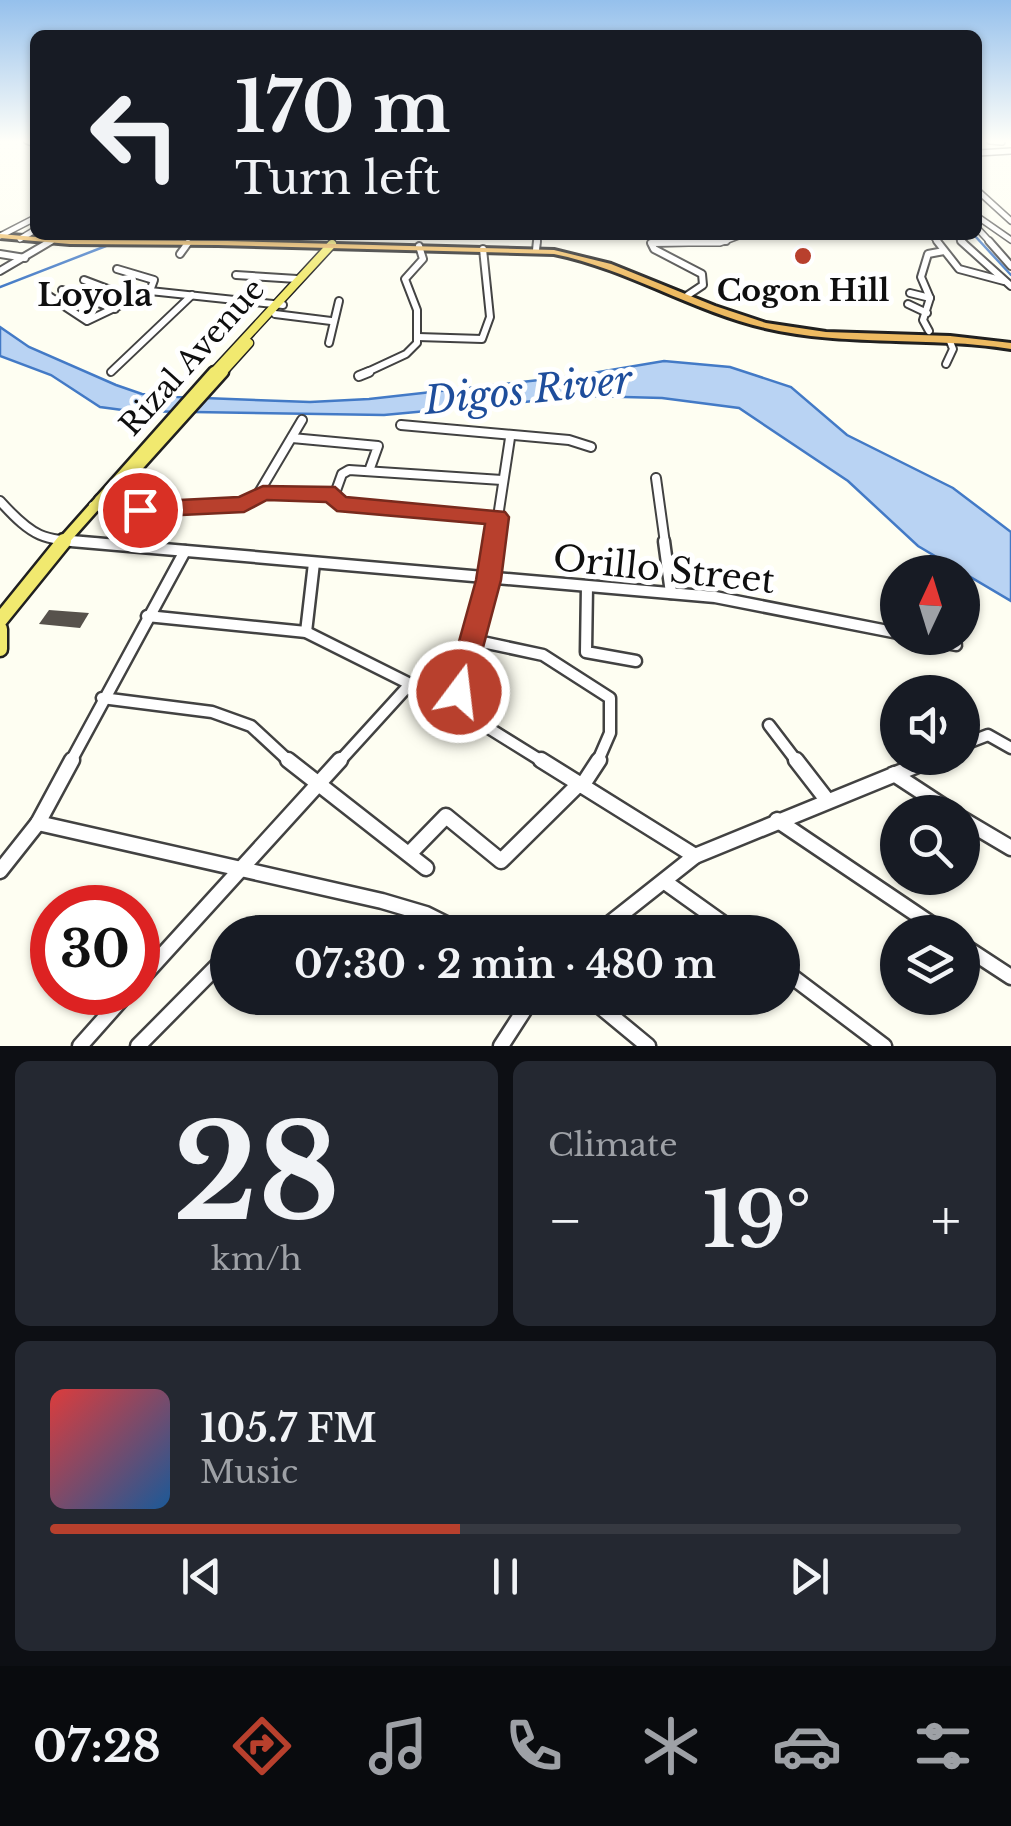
<!DOCTYPE html>
<meta charset="utf-8">
<style>
:root{--surface:#171b24;--page:#242831;--text:#f1f3f6;--muted:#9ea1a6;--line:#363941;--accent:#b8402d}
body{margin:0;font-family:"Libre Baskerville",serif;background:var(--page);color:var(--text);height:100vh;display:flex;flex-direction:column;font-size:38px;white-space:nowrap}
*{box-sizing:border-box;margin:0}
p{font-size:32px;color:var(--muted)}
.icon{flex:none;width:55px;height:55px;fill:none;stroke:currentColor;stroke-width:2;stroke-linecap:round;stroke-linejoin:round}
.map{position:relative;height:1046px;overflow:hidden}
.sheet{display:flex;flex-direction:column;gap:15px;padding:15px;background:#0d0f14;flex:1}
.sheet>*{flex:none}
.banner{position:absolute;left:30px;top:30px;width:952px;height:210px;border-radius:15px;box-shadow:0 2px 8px #0004;background:#171b24;color:var(--text);overflow:hidden}
.needle{width:65px;rotate:4deg}
.fabs{position:absolute;left:880px;top:555px;display:grid;gap:20px}
.fabs a{display:grid;place-items:center;width:100px;height:100px;border-radius:50%;background:var(--surface);box-shadow:0 2px 8px #0004;font-size:50px}
.speed{position:absolute;left:30px;top:885px;display:flex;gap:20px;font-size:50px;font-weight:700;text-align:center}
.speed>*{display:grid;place-content:center;width:130px;height:130px;border-radius:50%;background:var(--surface);box-shadow:0 2px 8px #0004;line-height:1}
.speed .limit{border:15px solid #d22;background:#fff;color:#111}
.pin{position:absolute;display:grid;place-items:center;width:85px;height:85px;color:#fff;margin:-42px;border:5px solid #fff;border-radius:50%;box-shadow:0 2px 10px #0007}
.me{position:absolute;width:110px;margin:-55px;rotate:15deg;stroke-linejoin:round;filter:drop-shadow(0 0 8px #0008)}
.turn{display:flex;align-items:center;gap:35px;height:210px;padding:0 40px;font-size:45px}
.turn .icon{width:130px;height:130px;stroke-width:2.5}
.turn b{display:block;font-size:70px;line-height:85px}
.big{font-size:75px;font-weight:700;line-height:1.1}
.sheet .tile{flex:1;display:flex;flex-direction:column;justify-content:center;gap:15px;min-width:0;padding:0 35px;border-radius:15px;background:var(--page)}
.sheet .dial{align-items:center;gap:0}
.dial b{font-size:130px;line-height:1}
.song{display:flex;align-items:center;gap:30px}
.cover{width:120px;height:120px;border-radius:15px;background:linear-gradient(135deg,hsl(0 70% 55%),hsl(210 70% 35%))}
.played{height:10px;border-radius:5px;background:linear-gradient(90deg,var(--accent) 45%,var(--line) 45%)}
.keys{display:flex;justify-content:space-around;direction:ltr}
.heat{display:flex;justify-content:space-between;align-items:center;font-size:55px;direction:ltr}
.sheet .tiles{flex:1;display:grid;gap:15px;grid-template-columns:1fr 1fr}
.tile:last-child{grid-column:span 2}
.trip{position:absolute;left:210px;top:915px;width:590px;height:100px;border-radius:50px;background:var(--surface);box-shadow:0 2px 8px #0004;font-weight:700;line-height:100px;text-align:center}
.tabs{display:flex;height:160px;justify-content:space-around;align-items:center;background:#090b0e;color:var(--muted)}
.tabs .icon{width:70px;height:70px}
.tabs .current{color:var(--accent)}
.tabs b{font-size:45px;color:var(--text)}
.map>svg:first-child{display:block}
.water{fill:#b9d3f3;stroke:#437ac6;stroke-width:2.5}
.lines{fill:none;stroke-linecap:round;stroke-linejoin:round}
.stream{stroke:#437ac6;stroke-width:2.5}
.building{fill:#57524c}
.minor-far4-casing{stroke:#424242;stroke-width:8}
.minor-far3-casing{stroke:#424242;stroke-width:10}
.minor-far2-casing{stroke:#424242;stroke-width:12}
.minor-far1-casing{stroke:#424242;stroke-width:15}
.minor-casing{stroke:#424242;stroke-width:19}
.major-far2-casing{stroke:#202020;stroke-width:11}
.major-far1-casing{stroke:#202020;stroke-width:15}
.major-casing{stroke:#202020;stroke-width:19}
.highway-casing{stroke:#202020;stroke-width:6}
.minor-far4{stroke:#fff;stroke-width:5}
.minor-far3{stroke:#fff;stroke-width:6}
.minor-far2{stroke:#fff;stroke-width:8}
.minor-far1{stroke:#fff;stroke-width:10}
.minor{stroke:#fff;stroke-width:14}
.major-far2{stroke:#f1e96f;stroke-width:8}
.major-far1{stroke:#f1e96f;stroke-width:10}
.major{stroke:#f1e96f;stroke-width:14}
.highway{fill:#edba61;fill-rule:evenodd}
.route{fill:#b8402d;stroke:#782a1d;stroke-width:2.5}
.poi-dot{fill:#b8402d;stroke:#fff;stroke-width:4}
.labels{text-anchor:middle;dominant-baseline:central;stroke-width:10;stroke-linejoin:round;paint-order:stroke}
.far-poi-label{font-size:30px;font-weight:bold;fill:#0f0f0f;stroke:#fff}
.far-street-label{font-size:30px;fill:#0f0f0f;stroke:#fff}
.far-neighbourhood-label{font-size:32px;font-weight:bold;fill:#0f0f0f;stroke:#fff}
.street-label{font-size:35px;fill:#0f0f0f;stroke:#fff}
.water-label{font-size:38px;font-style:italic;fill:#1e4d9b;stroke:#fff}
</style>
<div class="map">
<svg width="1011" height="1046" viewBox="0 0 1011 1046">
<rect width="100%" height="100%" fill="#fefef2"/>
<path class="water" d="M0 327 29 347 116 385 142 394 178 397 310 402 369 399 575 376 664 361 730 367 791 387 847 435 953 488 1011 532V601L918 546 848 481 739 408 662 398 587 396 384 415 130 411 100 407 51 375 0 356Z"/>
<g class="lines">
<g class="stream">
<path d="M975 236 1011 275"/>
<path d="M0 287 106 246"/>
</g>
</g>
<path class="building" d="M49 610 89 613 80 628 39 624Z"/>
<g class="lines">
<defs>
<g id="minor-far4">
<path d="M27 141 35 144"/>
<path d="M990 141 1002 142"/>
<path d="M978 153 1011 151"/>
<path d="M978 191 1011 221"/>
<path d="M978 217 1011 240"/>
<path d="M978 229 991 243"/>
<path d="M932 235 939 243"/>
<path d="M956 235 964 243"/>
<path d="M0 236 35 218"/>
<path d="M20 239 35 230"/>
<path d="M47 243 51 241"/>
<path d="M537 243 538 235"/>
<path d="M651 243H720L741 235"/>
</g>
<g id="minor-far3">
<path d="M937 241 959 269 1004 281"/>
<path d="M961 241 1011 286"/>
<path d="M989 241 1011 266"/>
<path d="M536 250 537 241"/>
<path d="M0 254 25 258"/>
<path d="M180 254 188 243"/>
<path d="M117 269 154 280 150 291"/>
<path d="M0 271 51 241"/>
<path d="M236 275 297 279"/>
<path d="M84 280 134 299"/>
<path d="M62 290 115 309"/>
<path d="M910 293 930 298"/>
<path d="M688 295 703 285 702 274 654 249 651 243 726 241"/>
<path d="M49 296 87 321 150 291 283 305"/>
<path d="M908 304 927 313"/>
<path d="M275 314 331 321"/>
<path d="M929 331 923 320 930 298 921 277 928 254 944 251"/>
<path d="M418 337 482 339 490 317 483 249"/>
<path d="M329 343 339 301"/>
<path d="M946 364 953 349 949 339"/>
<path d="M111 372 192 295"/>
<path d="M363 374 406 354 417 343V310L405 279 423 259 419 246"/>
</g>
<g id="minor-far2">
<path d="M359 376 369 372"/>
<path d="M401 425 569 440 591 447"/>
<path d="M292 438 378 446 369 471"/>
<path d="M656 478 665 543"/>
<path d="M263 493 335 494"/>
<path d="M0 501C38 543 45 539 100 543"/>
<path d="M93 506 146 510 254 501 302 420"/>
<path d="M497 517 337 503 333 499 342 474 349 470 502 480"/>
<path d="M494 543 510 438"/>
</g>
<g id="minor-far1">
<path d="M71 541 715 597 898 633"/>
<path d="M664 541 671 593"/>
<path d="M587 586 586 652 636 661"/>
<path d="M147 616 306 632 450 704 545 763"/>
<path d="M306 632 314 563"/>
<path d="M919 638 956 645"/>
<path d="M473 640 543 655 610 698V733L597 763"/>
<path d="M102 698 212 712 251 726 291 763"/>
<path d="M450 704 459 691 495 541"/>
<path d="M769 725 798 763"/>
<path d="M962 745 988 735 1011 748"/>
<path d="M70 763 185 551"/>
<path d="M338 763 410 684"/>
<path d="M924 763 936 758"/>
</g>
<g id="minor">
<path d="M288 760 426 868"/>
<path d="M541 760 695 856"/>
<path d="M796 760 827 800"/>
<path d="M894 774 952 812"/>
<path d="M582 786 599 760"/>
<path d="M962 819 1011 848"/>
<path d="M777 820 943 932"/>
<path d="M38 823 382 901 426 914 462 932"/>
<path d="M409 854 446 816 501 861 579 784"/>
<path d="M0 871 38 823 72 760"/>
<path d="M665 882 735 932"/>
<path d="M599 932 695 856 930 760"/>
<path d="M962 945 1011 977"/>
<path d="M782 969 884 1046"/>
<path d="M138 982 340 760"/>
<path d="M590 998 648 1046"/>
<path d="M80 1046 128 992"/>
<path d="M138 1046 228 955"/>
<path d="M501 1046 532 998"/>
</g>
<g id="major-far2">
<path d="M212 374 332 244"/>
<path d="M221 374 249 343"/>
</g>
<g id="major-far1">
<path d="M100 500 124 482 223 372"/>
<path d="M62 543 214 372"/>
</g>
<g id="major">
<path d="M0 620 64 541"/>
<path d="M0 629V649"/>
</g>
<path id="highway" d="M0 234 70 240 227 241 554 250 611 264 715 306 766 323 826 332 950 336 1011 343V349C930 336 846 347 765 328 692 311 628 269 554 254L218 245 70 244 0 238Z"/>
</defs>
<use href="#minor-far4" class="minor-far4-casing"/>
<use href="#minor-far3" class="minor-far3-casing"/>
<use href="#minor-far2" class="minor-far2-casing"/>
<use href="#minor-far1" class="minor-far1-casing"/>
<use href="#minor" class="minor-casing"/>
<use href="#major-far2" class="major-far2-casing"/>
<use href="#major-far1" class="major-far1-casing"/>
<use href="#major" class="major-casing"/>
<use href="#highway" class="highway-casing"/>
<use href="#minor-far4" class="minor-far4"/>
<use href="#minor-far3" class="minor-far3"/>
<use href="#minor-far2" class="minor-far2"/>
<use href="#minor-far1" class="minor-far1"/>
<use href="#minor" class="minor"/>
<use href="#major-far2" class="major-far2"/>
<use href="#major-far1" class="major-far1"/>
<use href="#major" class="major"/>
<use href="#highway" class="highway"/>
</g>
<linearGradient id="sky" x2="0" y2="1"><stop stop-color="#95c0ec"/><stop offset="0.49" stop-color="#fffff9"/><stop offset="1" stop-color="#fffff9" stop-opacity="0"/></linearGradient>
<rect width="1011" height="288" fill="url(#sky)"/>
<path class="route" d="M263 486 335 487 346 497 505 512 509 517 501 580 469 700 459 704 449 700 445 692 476 580 485 524 337 511 326 502 267 500 244 512 140 517 129 510 140 502 239 497Z"/>
<circle class="poi-dot" cx="803" cy="256" r="10"/>
<g class="labels">
<g class="far-poi-label">
<text x="803" y="290">Cogon Hill</text>
</g>
<g class="far-street-label">
<text transform="translate(192 357) rotate(-48)">Rizal Avenue</text>
</g>
<g class="far-neighbourhood-label">
<text x="95" y="295">Loyola</text>
</g>
<g class="street-label">
<text transform="translate(664 569) rotate(6)">Orillo Street</text>
</g>
<g class="water-label">
<text transform="translate(528 390) rotate(-6)">Digos River</text>
</g>
</g>
</svg>
<div class="fabs">
<a><svg class="needle" viewBox="-14 -14 28 28"><path d="M0-13l5 13h-10z" fill="#e53935"/><path d="M0 13l5-13h-10z" fill="#9ea1a6"/></svg></a>
<a><svg class="icon" aria-label="sound" viewBox="0 0 24 24"><path d="M4 9h4l5-4v14l-5-4H4zM17 9q2 3 0 6"/></svg></a>
<a><svg class="icon" aria-label="search" viewBox="0 0 24 24"><circle cx="10" cy="10" r="6"/><path d="M15 15l6 6"/></svg></a>
<a><svg class="icon" aria-label="layers" viewBox="0 0 24 24"><path d="M12 4l9 5-9 5-9-5zM3 14l9 5 9-5"/></svg></a>
</div>
<div class="speed"><div class="limit">30</div></div>
<div class="pin" style="left:140px;top:510px;background:#d93025"><svg class="icon" aria-label="arrive" viewBox="0 0 24 24"><path d="M6 21V4h12l-3 4 3 4H6"/></svg></div>
<svg class="me" style="left:459px;top:692px" viewBox="-20 -20 40 40"><circle r="17" fill="#b8402d" stroke="#fff" stroke-width="3"/><path d="M0-11L8 9 0 5-8 9z" fill="#fff"/></svg>
<div class="trip">07:30 · 2 min · 480 m</div>
<div class="banner">
<div class="turn"><svg class="icon" aria-label="left" viewBox="0 0 24 24"><path d="M17 20v-9H6M10 6l-5 5 5 5"/></svg><div><b>170 m</b>Turn left</div></div>
</div>
</div>
<section class="sheet">
<div class="tiles">
<div class="tile dial"><b>28</b><p>km/h</p></div>
<div class="tile"><p>Climate</p>
<div class="heat"><a>−</a><b class="big">19°</b><a>+</a></div>
</div>
<div class="tile">
<div class="song"><i class="cover"></i><div><b>105.7 FM</b><p>Music</p></div></div>
<div class="played"></div>
<div class="keys"><svg class="icon" aria-label="previous" viewBox="0 0 24 24"><path d="M18 5L8 12l10 7zM5 5v14"/></svg><svg class="icon" aria-label="pause" viewBox="0 0 24 24"><path d="M8 5v14M16 5v14"/></svg><svg class="icon" aria-label="next" viewBox="0 0 24 24"><path d="M6 5l10 7-10 7zM19 5v14"/></svg></div>
</div>
</div>
</section>
<nav class="tabs">
<b>07:28</b>
<svg class="icon current" aria-label="directions" viewBox="0 0 24 24"><path d="M12 3l9 9-9 9-9-9zM9 14v-3h6M13 9l2 2-2 2"/></svg>
<svg class="icon" aria-label="music" viewBox="0 0 24 24"><path d="M9 18V5l10-2v13"/><circle cx="6" cy="18" r="3"/><circle cx="16" cy="16" r="3"/></svg>
<svg class="icon" aria-label="phone" viewBox="0 0 24 24"><path d="M5 4h4l2 5-3 2q2 4 5 5l2-3 5 2v4C11 20 4 13 5 4z"/></svg>
<svg class="icon" aria-label="climate" viewBox="0 0 24 24"><path d="M12 3v18M4 7l16 10M4 17L20 7"/></svg>
<svg class="icon" aria-label="car" viewBox="0 0 24 24"><path d="M5 17H2v-5l4-1 3-4h7l3 4 3 1v5h-3M9 17h6M6 11h13"/><circle cx="7" cy="17" r="2"/><circle cx="17" cy="17" r="2"/></svg>
<svg class="icon" aria-label="filters" viewBox="0 0 24 24"><path d="M4 7h16M4 17h16"/><circle cx="9" cy="7" r="2"/><circle cx="15" cy="17" r="2"/></svg>
</nav>
